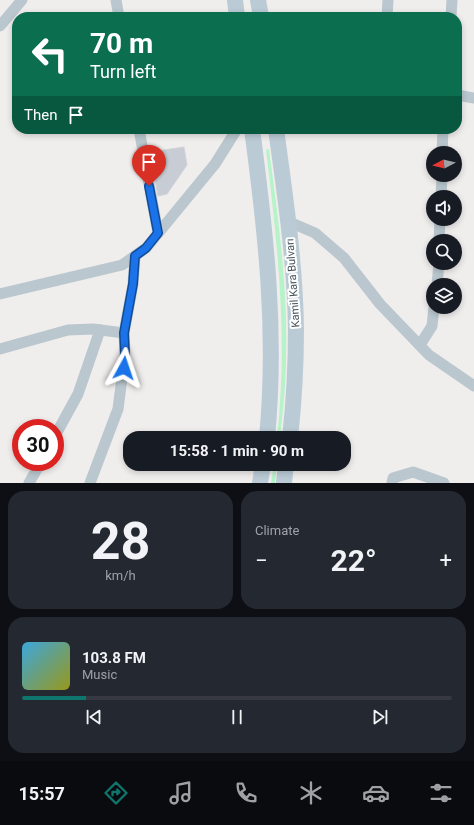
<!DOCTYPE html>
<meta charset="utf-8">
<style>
:root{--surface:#171b24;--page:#242831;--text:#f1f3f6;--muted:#9ea1a6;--line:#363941;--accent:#0f766e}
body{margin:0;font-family:Roboto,sans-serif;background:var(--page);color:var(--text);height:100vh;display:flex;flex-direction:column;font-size:15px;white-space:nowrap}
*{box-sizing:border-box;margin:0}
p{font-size:13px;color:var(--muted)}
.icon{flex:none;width:22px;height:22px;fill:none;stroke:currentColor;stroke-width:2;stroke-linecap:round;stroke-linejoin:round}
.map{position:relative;height:483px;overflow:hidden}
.sheet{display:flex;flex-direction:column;gap:8px;padding:8px;background:#0d0f14;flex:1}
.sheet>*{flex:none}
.top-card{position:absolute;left:12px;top:12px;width:450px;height:122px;border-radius:16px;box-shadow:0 2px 6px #0003;background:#0b6e4f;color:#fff;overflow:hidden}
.needle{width:26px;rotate:263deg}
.controls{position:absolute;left:426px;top:146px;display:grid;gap:8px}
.controls a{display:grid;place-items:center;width:36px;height:36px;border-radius:50%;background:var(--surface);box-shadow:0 2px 6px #0003;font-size:20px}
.speed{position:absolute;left:12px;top:419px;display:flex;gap:8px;font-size:20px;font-weight:700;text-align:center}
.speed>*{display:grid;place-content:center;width:52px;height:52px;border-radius:50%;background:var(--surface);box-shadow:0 2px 6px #0003;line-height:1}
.speed .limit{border:6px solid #d22;background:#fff;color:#111}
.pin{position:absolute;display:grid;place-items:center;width:34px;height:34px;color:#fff;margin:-41px -17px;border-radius:50% 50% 50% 0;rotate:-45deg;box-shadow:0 0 4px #0007}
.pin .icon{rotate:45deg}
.me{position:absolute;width:44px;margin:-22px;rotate:5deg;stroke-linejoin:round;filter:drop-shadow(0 0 3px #0008)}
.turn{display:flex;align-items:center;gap:14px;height:84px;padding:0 12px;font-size:18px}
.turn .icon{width:52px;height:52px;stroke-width:2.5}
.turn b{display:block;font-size:28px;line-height:34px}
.then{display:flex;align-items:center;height:38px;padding:0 12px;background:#0003;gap:8px;font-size:15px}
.big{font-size:30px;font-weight:700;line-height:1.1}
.sheet .card{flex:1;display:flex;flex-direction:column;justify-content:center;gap:6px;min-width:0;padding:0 14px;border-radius:16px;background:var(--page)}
.sheet .dial{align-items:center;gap:0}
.dial b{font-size:52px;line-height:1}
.song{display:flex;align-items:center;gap:12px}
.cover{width:48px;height:48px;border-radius:6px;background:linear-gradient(135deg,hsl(200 70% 55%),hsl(60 70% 35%))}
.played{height:4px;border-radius:2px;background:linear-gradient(90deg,var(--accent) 15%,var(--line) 15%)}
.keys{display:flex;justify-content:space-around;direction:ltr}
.heat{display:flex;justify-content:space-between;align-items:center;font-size:22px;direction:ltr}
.sheet .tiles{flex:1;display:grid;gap:8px;grid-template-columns:1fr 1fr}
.card:last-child{grid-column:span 2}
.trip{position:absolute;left:123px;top:431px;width:228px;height:40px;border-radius:16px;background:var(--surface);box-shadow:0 2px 6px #0003;font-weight:700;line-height:40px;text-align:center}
.tabs{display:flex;height:64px;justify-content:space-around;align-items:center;background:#090b0e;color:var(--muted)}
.tabs .icon{width:28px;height:28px}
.tabs .on{color:var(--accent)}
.tabs b{font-size:18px;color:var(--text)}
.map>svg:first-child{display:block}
.green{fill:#b6f3c8}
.building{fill:#c8ccd4;stroke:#d0d4da}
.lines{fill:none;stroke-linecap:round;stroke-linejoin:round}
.street{stroke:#bac7ce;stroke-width:11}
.secondary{stroke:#bbcbd6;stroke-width:16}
.route-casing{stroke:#114b97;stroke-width:10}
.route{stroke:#1a73e8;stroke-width:7}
.labels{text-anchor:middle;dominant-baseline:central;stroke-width:4;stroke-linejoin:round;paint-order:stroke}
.street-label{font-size:11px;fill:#44535c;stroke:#fff}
</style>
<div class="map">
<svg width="474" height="483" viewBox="0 0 474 483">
<rect width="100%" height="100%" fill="#f0eded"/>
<g class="green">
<path d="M269 149C278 218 288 287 286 356 286 383 283 411 280 438H277C288 339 278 248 266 150Z"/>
<path d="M274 464H277L275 483H271Z"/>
</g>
<path class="building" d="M184 147 187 165 167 194 158 196 150 152Z"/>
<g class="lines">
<g class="street">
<path d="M116 0 119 17"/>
<path d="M387 17 388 0"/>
<path d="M451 17 452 0"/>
<path d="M0 26 22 0"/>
<path d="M457 95 474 98"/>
<path d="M139 129 158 233"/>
<path d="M442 153 443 129"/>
<path d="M441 197 442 175"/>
<path d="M287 221 315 233 344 258 380 304 429 355 474 386"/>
<path d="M439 241 440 219"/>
<path d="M437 285 439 263"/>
<path d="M0 294 122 265 146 248 215 164 237 129"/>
<path d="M420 345 432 326 434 307"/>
<path d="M0 349 68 330 93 329 124 333"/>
<path d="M55 436 78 394 100 330"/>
<path d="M29 483 41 462"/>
<path d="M90 483 118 409 125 354 124 333 133 284 135 256"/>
<path d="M392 483 393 478 413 472 444 483"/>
</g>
<g class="secondary">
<path d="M235 0 237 17"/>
<path d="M258 0 261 17"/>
<path d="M252 129C266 234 277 332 267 438"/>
<path d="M276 129C285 195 295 261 296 329 296 365 294 402 290 438"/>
<path d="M260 483 263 464"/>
<path d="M284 483 286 464"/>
</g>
</g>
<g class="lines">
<defs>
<path id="route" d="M124 368 125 354 124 333 133 284 135 256 146 248 158 233 149 186"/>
</defs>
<use href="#route" class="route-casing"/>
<use href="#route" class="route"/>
</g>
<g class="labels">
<g class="street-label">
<text transform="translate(293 283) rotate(-94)">Kamil Kara Bulvarı</text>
</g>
</g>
</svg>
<div class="controls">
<a><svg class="needle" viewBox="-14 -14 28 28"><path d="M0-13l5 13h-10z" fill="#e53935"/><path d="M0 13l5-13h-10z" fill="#9ea1a6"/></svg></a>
<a><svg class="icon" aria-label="sound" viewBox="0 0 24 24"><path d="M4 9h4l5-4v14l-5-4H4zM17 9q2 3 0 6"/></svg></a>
<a><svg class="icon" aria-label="search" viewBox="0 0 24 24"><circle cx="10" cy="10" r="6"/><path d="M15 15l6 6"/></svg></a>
<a><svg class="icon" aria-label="layers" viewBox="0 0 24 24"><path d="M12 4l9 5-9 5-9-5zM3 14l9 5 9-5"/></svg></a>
</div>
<div class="speed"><div class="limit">30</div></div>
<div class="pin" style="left:149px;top:186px;background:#d93025"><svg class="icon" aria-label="arrive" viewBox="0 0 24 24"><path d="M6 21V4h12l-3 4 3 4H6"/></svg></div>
<svg class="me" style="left:124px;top:368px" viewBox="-20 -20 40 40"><path d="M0-17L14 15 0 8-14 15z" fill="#1a73e8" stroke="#fff" stroke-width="4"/></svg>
<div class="trip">15:58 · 1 min · 90 m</div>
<div class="top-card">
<div class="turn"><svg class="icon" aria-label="left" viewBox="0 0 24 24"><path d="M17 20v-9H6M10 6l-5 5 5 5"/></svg><div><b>70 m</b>Turn left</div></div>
<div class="then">Then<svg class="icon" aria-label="arrive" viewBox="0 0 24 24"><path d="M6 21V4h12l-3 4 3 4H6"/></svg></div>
</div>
</div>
<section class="sheet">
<div class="tiles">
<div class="card dial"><b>28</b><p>km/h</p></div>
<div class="card"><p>Climate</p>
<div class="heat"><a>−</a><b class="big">22°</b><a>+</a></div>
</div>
<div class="card">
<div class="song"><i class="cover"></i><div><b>103.8 FM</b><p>Music</p></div></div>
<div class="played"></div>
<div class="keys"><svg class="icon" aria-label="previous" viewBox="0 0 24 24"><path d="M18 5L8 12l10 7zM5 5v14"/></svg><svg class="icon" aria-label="pause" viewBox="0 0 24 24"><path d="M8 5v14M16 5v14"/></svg><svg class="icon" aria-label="next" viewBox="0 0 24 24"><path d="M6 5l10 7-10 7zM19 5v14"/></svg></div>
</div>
</div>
</section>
<nav class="tabs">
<b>15:57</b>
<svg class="icon on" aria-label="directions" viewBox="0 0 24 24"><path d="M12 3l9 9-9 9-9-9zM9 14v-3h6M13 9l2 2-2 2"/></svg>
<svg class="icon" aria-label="music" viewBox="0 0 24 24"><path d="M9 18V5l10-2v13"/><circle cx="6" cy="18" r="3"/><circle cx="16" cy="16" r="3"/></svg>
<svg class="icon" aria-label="phone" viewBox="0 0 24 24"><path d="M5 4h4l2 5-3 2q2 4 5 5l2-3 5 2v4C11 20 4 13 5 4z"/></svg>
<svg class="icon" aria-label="climate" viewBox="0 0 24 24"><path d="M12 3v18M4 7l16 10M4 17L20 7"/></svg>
<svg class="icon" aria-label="car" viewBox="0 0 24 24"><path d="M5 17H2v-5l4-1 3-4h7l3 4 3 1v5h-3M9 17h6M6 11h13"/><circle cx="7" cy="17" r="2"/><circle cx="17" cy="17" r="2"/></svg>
<svg class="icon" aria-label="filters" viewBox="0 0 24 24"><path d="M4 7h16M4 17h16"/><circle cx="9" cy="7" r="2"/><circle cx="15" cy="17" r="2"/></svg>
</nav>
